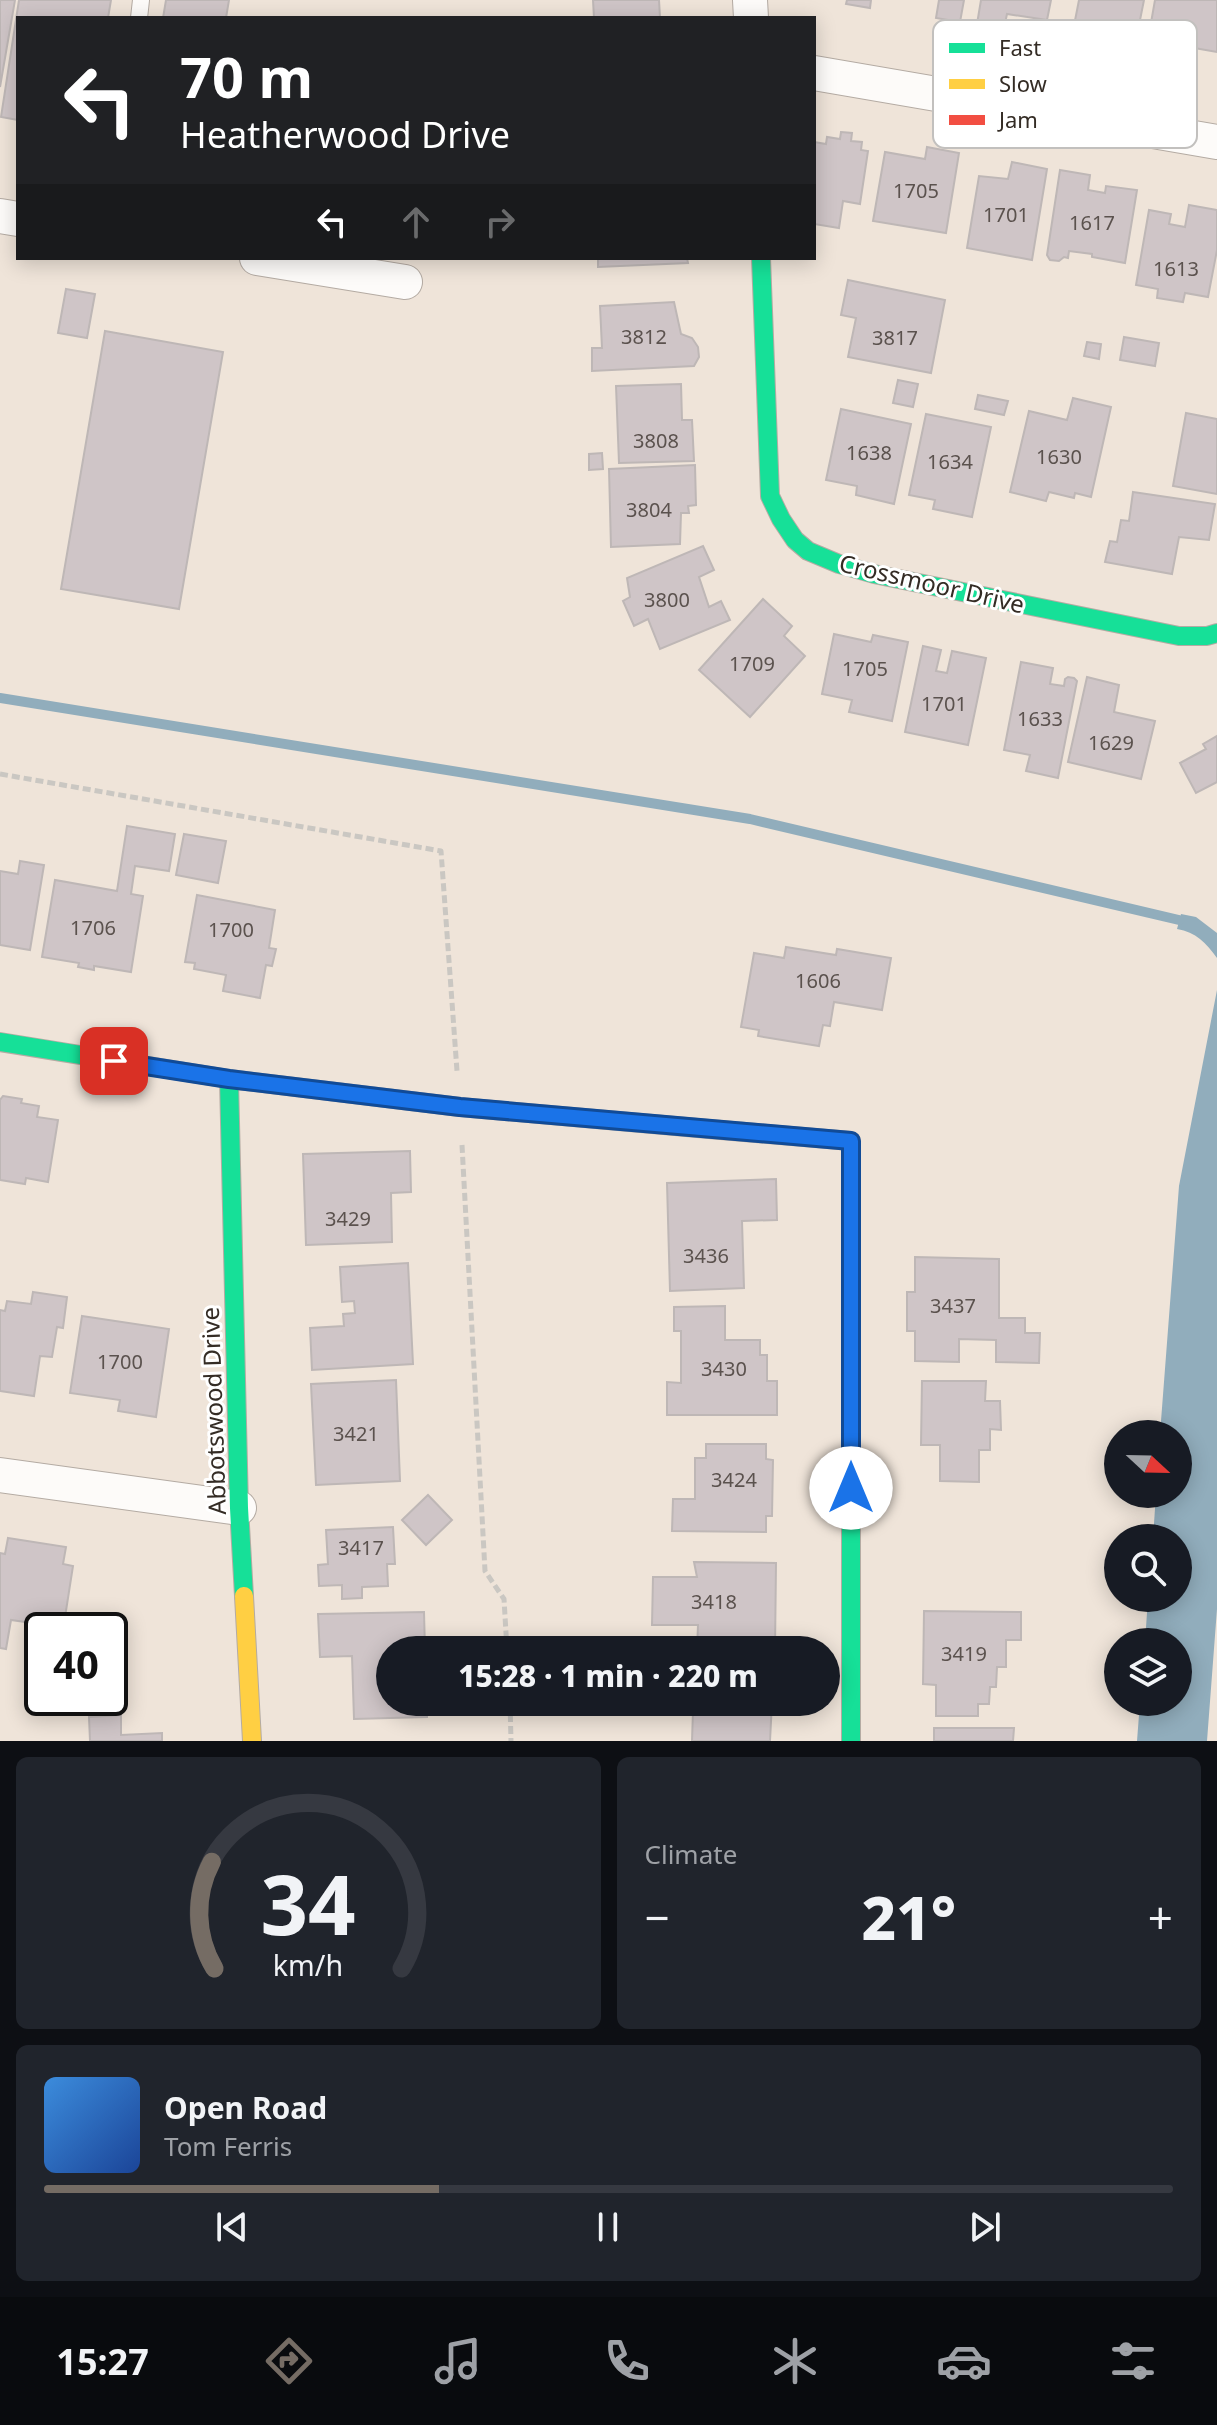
<!DOCTYPE html>
<meta charset="utf-8">
<style>
:root{--surface:#171b24;--page:#20242c;--text:#f1f3f6;--muted:#9ea1a6;--line:#363941;--accent:#756c64}
body{margin:0;font-family:"Noto Sans",sans-serif;background:var(--page);color:var(--text);height:100vh;display:flex;flex-direction:column;font-size:30px;white-space:nowrap}
*{box-sizing:border-box;margin:0}
p{font-size:26px;color:var(--muted)}
.icon{flex:none;width:44px;height:44px;fill:none;stroke:currentColor;stroke-width:2;stroke-linecap:round;stroke-linejoin:round}
.map{position:relative;height:1741px;overflow:hidden}
.side{display:flex;flex-direction:column;gap:16px;padding:16px;background:#0d0f14;flex:1}
.side>*{flex:none}
.banner{position:absolute;left:16px;top:16px;width:800px;height:244px;border-radius:0px;box-shadow:0 4px 20px #0003;background:#202124;color:#fff;overflow:hidden}
.needle{width:52px;rotate:112deg}
.fabs{position:absolute;left:1104px;top:1420px;display:grid;gap:16px}
.fabs a{display:grid;place-items:center;width:88px;height:88px;border-radius:50%;background:var(--surface);box-shadow:0 4px 20px #0003;font-size:40px}
.speed{position:absolute;left:24px;top:1612px;display:flex;gap:16px;font-size:40px;font-weight:700;text-align:center}
.speed>*{display:grid;place-content:center;width:104px;height:104px;border-radius:50%;background:var(--surface);box-shadow:0 4px 20px #0003;line-height:1}
.speed .limit{border:4px solid #111;border-radius:12px;background:#fff;color:#111}
.pin{position:absolute;display:grid;place-items:center;width:68px;height:68px;color:#fff;margin:-34px;border-radius:16px;box-shadow:0 4px 12px #0006}
.me{position:absolute;width:88px;margin:-44px;rotate:0deg;stroke-linejoin:round;filter:drop-shadow(0 0 6px #0008)}
.turn{display:flex;align-items:center;gap:28px;height:168px;padding:0 32px;font-size:36px}
.turn .icon{width:104px;height:104px;stroke-width:2.5}
.turn b{display:block;font-size:56px;line-height:68px}
.lanes{display:flex;align-items:center;height:76px;padding:0 32px;background:#0003;justify-content:center;gap:40px;direction:ltr}
.lanes .off{opacity:.35}
.big{font-size:60px;font-weight:800;line-height:1.1}
.side .widget{flex:1;display:flex;flex-direction:column;justify-content:center;gap:12px;min-width:0;padding:0 28px;border-radius:12px;background:var(--page)}
.side .dial{align-items:center;gap:0}
.dial svg{height:208px;overflow:visible;fill:none;stroke:var(--line);stroke-width:7;stroke-linecap:round;text-anchor:middle}
.dial text{fill:var(--text);stroke:none}
.song{display:flex;align-items:center;gap:24px}
.cover{width:96px;height:96px;border-radius:12px;background:linear-gradient(135deg,hsl(210 70% 55%),hsl(220 70% 35%))}
.played{height:8px;border-radius:4px;background:linear-gradient(90deg,var(--accent) 35%,var(--line) 35%)}
.keys{display:flex;justify-content:space-around;direction:ltr}
.heat{display:flex;justify-content:space-between;align-items:center;font-size:44px;direction:ltr}
.side .tiles{flex:1;display:grid;gap:16px;grid-template-columns:1fr 1fr}
.widget:last-child{grid-column:span 2}
.trip{position:absolute;left:376px;top:1636px;width:464px;height:80px;border-radius:40px;background:var(--surface);box-shadow:0 4px 20px #0003;font-weight:800;line-height:80px;text-align:center}
.dock{display:flex;height:128px;justify-content:space-around;align-items:center;background:#090b0e;color:var(--muted)}
.dock .icon{width:56px;height:56px}
.dock .selected{color:var(--accent)}
.dock b{font-size:36px;color:var(--text)}
.map>svg:first-child{display:block}
.water{fill:#91adbc}
.lines{fill:none;stroke-linecap:round;stroke-linejoin:round}
.stream{stroke:#91adbc;stroke-width:10}
.building{fill:#cfc5c7;stroke:#beb7b6;stroke-width:2}
.lane-casing{stroke:#b4aba3;stroke-width:18}
.street-casing{stroke:#b4aba3;stroke-width:36}
.fast-casing{stroke:#b4aba3;stroke-width:20}
.slow-casing{stroke:#b4aba3;stroke-width:20}
.jam-casing{stroke:#b4aba3;stroke-width:20}
.path{stroke:#cac7c2;stroke-width:5;stroke-dasharray:8 4;stroke-linecap:butt}
.lane{stroke:#fdfbf9;stroke-width:16}
.street{stroke:#fdfbf9;stroke-width:34}
.fast{stroke:#16e098;stroke-width:18}
.slow{stroke:#ffcf43;stroke-width:18}
.jam{stroke:#f24e42;stroke-width:18}
.route-casing{stroke:#114b97;stroke-width:20}
.route{stroke:#1a73e8;stroke-width:14}
.labels{text-anchor:middle;dominant-baseline:central;stroke-width:6;stroke-linejoin:round;paint-order:stroke}
.number-label{font-size:20px;fill:#5b524e}
.street-label{font-size:24px;fill:#342c25;stroke:#fff}
.key{fill:#fff;stroke:#c2c0be;stroke-width:2}
.key-label{font-size:22px;fill:#342c25}
</style>
<div class="map">
<svg width="1217" height="1741" viewBox="0 0 1217 1741">
<rect width="100%" height="100%" fill="#efe4d9"/>
<g class="water">
<path d="M1181 914 1196 917 1217 933V958C1206 943 1196 932 1177 929Z"/>
<path d="M1217 990V1609L1207 1741H1137L1140 1702H1178V1642H1145L1148 1598H1178V1538H1153L1156 1494H1178V1434H1160L1179 1186Z"/>
</g>
<g class="lines">
<path class="stream" d="M0 698 750 819 1179 920"/>
</g>
<g class="building">
<path d="M0 0H15L0 87Z"/>
<path d="M19 0H111L108 18H18V120L1 117Z"/>
<path d="M166 0H229L226 18H163Z"/>
<path d="M593 0H659L660 18H594Z"/>
<path d="M847 0H871L870 8 846 4Z"/>
<path d="M939 0H964L960 22 936 18Z"/>
<path d="M981 0H1051L1047 20 1007 14 1004 28 977 24Z"/>
<path d="M1079 0H1144L1137 35 1108 30 1105 47 1071 41Z"/>
<path d="M1155 0H1217V52L1183 46 1181 63 1145 57Z"/>
<path d="M841 132 852 133 851 141 862 142 861 150 868 151 860 204 843 201 839 228 814 224V142L826 144 827 137 840 139Z"/>
<path d="M927 147 959 153 946 233 873 221 885 152 925 159Z"/>
<path d="M1012 162 1047 169 1032 260 967 248 979 176 1008 179Z"/>
<path d="M1060 170 1090 175 1088 190 1105 193 1106 186 1137 190 1125 263 1092 257V254L1069 251 1068 258 1064 257 1059 261 1050 260 1047 255Z"/>
<path d="M1189 205 1217 210V250L1208 297 1185 293 1183 302 1157 298 1158 289 1136 285 1149 210 1171 214 1169 224 1185 227Z"/>
<path d="M598 258H687L688 263 598 267Z"/>
<path d="M848 280 945 300 931 373 848 357 856 318 841 315Z"/>
<path d="M66 289 95 294 87 338 58 333Z"/>
<path d="M674 302 681 334 692 338 698 347 699 357 694 366 592 371V348H602L600 306Z"/>
<path d="M105 331 223 352 179 609 61 589Z"/>
<path d="M1124 337 1159 343 1155 366 1120 360Z"/>
<path d="M1087 342 1101 344 1099 359 1084 356Z"/>
<path d="M898 380 918 384 913 407 893 403Z"/>
<path d="M681 384 682 420H692L694 461 619 463 616 386Z"/>
<path d="M978 395 1008 401 1004 415 975 409Z"/>
<path d="M1073 398 1111 407 1091 497 1075 493 1074 498 1049 492 1046 501 1010 492 1029 411 1067 420Z"/>
<path d="M841 409 911 424 894 504 856 495 857 486 826 480Z"/>
<path d="M1186 413 1217 419V494L1173 486Z"/>
<path d="M926 414 991 427 972 517 933 509 935 500 909 495Z"/>
<path d="M602 453 603 469 589 470V454Z"/>
<path d="M695 465 696 505 688 506 689 513H681L680 544 611 547 609 469Z"/>
<path d="M1133 492 1215 504 1209 540 1179 537 1172 574 1105 562 1110 541 1117 542 1121 520 1129 521Z"/>
<path d="M703 546 714 570 699 577 709 607 721 601 730 620 660 649 648 619 634 626 623 601 630 597 627 578Z"/>
<path d="M763 599 792 626 784 636 805 656 750 717 699 670Z"/>
<path d="M834 634 871 642 873 635 908 642 892 721 849 712 852 700 822 694Z"/>
<path d="M923 646 941 650 936 671 947 673 952 651 986 658 968 745 905 732Z"/>
<path d="M1021 662 1053 668 1050 684 1064 686 1065 679 1068 677 1074 678 1077 681 1058 778 1026 771 1030 755 1004 750Z"/>
<path d="M1087 677 1119 685 1114 712 1155 721 1141 779 1068 762Z"/>
<path d="M1217 736V782L1196 793 1180 763 1206 749 1203 744Z"/>
<path d="M127 826 175 834 169 871 135 866 131 894 143 896 131 972 94 966V970L78 967 79 963 42 957 55 880 117 891Z"/>
<path d="M184 834 226 841 218 883 176 875Z"/>
<path d="M20 861 44 865 30 950 0 945V871L18 874Z"/>
<path d="M197 895 275 910 269 948 276 949 272 966 266 965 260 998 223 991 226 975 194 969 195 963 185 962Z"/>
<path d="M786 947 836 955 837 949 891 958 882 1010 834 1002 830 1026 823 1025 819 1046 758 1036 759 1030 741 1027 754 953 784 958Z"/>
<path d="M3 1096 22 1099 21 1103 39 1106 37 1117 58 1120 48 1182 26 1178 25 1184 0 1180V1100Z"/>
<path d="M410 1151 411 1192 391 1193 392 1242 306 1245 303 1154Z"/>
<path d="M776 1179 777 1220 742 1221 744 1288 670 1291 667 1183Z"/>
<path d="M915 1257 999 1259V1318H1025V1333H1040L1039 1363 996 1362V1340L959 1339V1362L915 1361V1331H907V1292H915Z"/>
<path d="M408 1263 413 1364 312 1370 310 1328 344 1326 343 1314 355 1313 354 1301 342 1302 340 1267Z"/>
<path d="M33 1292 67 1297 63 1328 57 1327 52 1357 40 1356 34 1396 0 1391V1310L5 1311 7 1301 31 1304Z"/>
<path d="M725 1306V1340H760V1355H767V1381H777V1415H667V1382L681 1383V1331H674V1307Z"/>
<path d="M82 1316 169 1329 156 1417 118 1411 120 1400 70 1393Z"/>
<path d="M396 1380 400 1481 316 1485 311 1384Z"/>
<path d="M922 1381H986L985 1401H1000L1001 1430 990 1429V1450H979V1482L940 1481V1445H921Z"/>
<path d="M706 1444H766V1459L773 1460 772 1516H766V1532L672 1531 673 1499H695V1458H706Z"/>
<path d="M428 1495 452 1520 426 1545 402 1520Z"/>
<path d="M393 1527 395 1564H387L388 1586 362 1587V1598L342 1599V1585L319 1586 318 1565 328 1564 326 1530Z"/>
<path d="M8 1538 66 1547 63 1564 73 1566 63 1630H42V1652L27 1650 32 1623 11 1620 6 1649 0 1648V1553L5 1554Z"/>
<path d="M694 1562 776 1563 775 1650H697L698 1625H652L653 1577H697Z"/>
<path d="M924 1611 1021 1612V1640H1006V1667H997L996 1687H990L989 1704H978V1716H936V1685L923 1684Z"/>
<path d="M424 1612 425 1650H390V1702H427V1717L354 1719 352 1656 320 1657 318 1614Z"/>
<path d="M678 1702H772L770 1741H692L693 1711 678 1710Z"/>
<path d="M121 1715V1735L162 1733V1741H90L89 1717Z"/>
<path d="M934 1728H1014L1013 1741H934Z"/>
</g>
<g class="lines">
<defs>
<path id="lane" d="M139 18 141 0"/>
<g id="street">
<path d="M750 0 751 18"/>
<path d="M814 73 1217 142"/>
<path d="M0 216 18 219"/>
<path d="M257 258 405 282"/>
<path d="M0 1475 239 1508"/>
</g>
<g id="fast">
<path d="M761 258 770 496 781 519 795 540 808 551 839 564 874 574 1179 636H1207L1217 633"/>
<path d="M0 1042 229 1079 460 1107 709 1129"/>
<path d="M229 1079 239 1508 244 1596"/>
<path d="M851 1489V1741"/>
</g>
<path id="slow" d="M244 1596 252 1741"/>
<path id="jam" d="M709 1129 851 1141V1489"/>
</defs>
<use href="#lane" class="lane-casing"/>
<use href="#street" class="street-casing"/>
<use href="#fast" class="fast-casing"/>
<use href="#slow" class="slow-casing"/>
<use href="#jam" class="jam-casing"/>
<g class="path">
<path d="M0 774 441 851 457 1071"/>
<path d="M462 1145 485 1571 504 1599 507 1650"/>
<path d="M510 1702 511 1741"/>
</g>
<use href="#lane" class="lane"/>
<use href="#street" class="street"/>
<use href="#fast" class="fast"/>
<use href="#slow" class="slow"/>
<use href="#jam" class="jam"/>
</g>
<g class="lines">
<defs>
<path id="route" d="M114 1061 229 1079 460 1107 851 1141V1488"/>
</defs>
<use href="#route" class="route-casing"/>
<use href="#route" class="route"/>
</g>
<g class="labels">
<g class="number-label">
<text x="916" y="190">1705</text>
<text x="1006" y="214">1701</text>
<text x="1092" y="222">1617</text>
<text x="1176" y="268">1613</text>
<text x="644" y="336">3812</text>
<text x="895" y="337">3817</text>
<text x="656" y="440">3808</text>
<text x="869" y="452">1638</text>
<text x="1059" y="456">1630</text>
<text x="950" y="461">1634</text>
<text x="649" y="509">3804</text>
<text x="667" y="599">3800</text>
<text x="752" y="663">1709</text>
<text x="865" y="668">1705</text>
<text x="944" y="703">1701</text>
<text x="1040" y="718">1633</text>
<text x="1111" y="742">1629</text>
<text x="93" y="927">1706</text>
<text x="231" y="929">1700</text>
<text x="818" y="980">1606</text>
<text x="348" y="1218">3429</text>
<text x="706" y="1255">3436</text>
<text x="953" y="1305">3437</text>
<text x="120" y="1361">1700</text>
<text x="724" y="1368">3430</text>
<text x="356" y="1433">3421</text>
<text x="734" y="1479">3424</text>
<text x="361" y="1547">3417</text>
<text x="714" y="1601">3418</text>
<text x="964" y="1653">3419</text>
</g>
<g class="street-label">
<text transform="translate(932 583) rotate(13)">Crossmoor Drive</text>
<text transform="translate(213 1411) rotate(-92)">Abbotswood Drive</text>
</g>
</g>
<rect x="933" y="20" width="264" height="128" rx="12" class="key"/>
<rect x="949" y="43" width="36" height="10" fill="#16e098"/>
<rect x="949" y="79" width="36" height="10" fill="#ffcf43"/>
<rect x="949" y="115" width="36" height="10" fill="#f24e42"/>
<g class="key-label">
<text x="999" y="56">Fast</text>
<text x="999" y="92">Slow</text>
<text x="999" y="128">Jam</text>
</g>
</svg>
<div class="fabs">
<a><svg class="needle" viewBox="-14 -14 28 28"><path d="M0-13l5 13h-10z" fill="#e53935"/><path d="M0 13l5-13h-10z" fill="#9ea1a6"/></svg></a>
<a><svg class="icon" aria-label="search" viewBox="0 0 24 24"><circle cx="10" cy="10" r="6"/><path d="M15 15l6 6"/></svg></a>
<a><svg class="icon" aria-label="layers" viewBox="0 0 24 24"><path d="M12 4l9 5-9 5-9-5zM3 14l9 5 9-5"/></svg></a>
</div>
<div class="speed"><div class="limit">40</div></div>
<div class="pin" style="left:114px;top:1061px;background:#d93025"><svg class="icon" aria-label="arrive" viewBox="0 0 24 24"><path d="M6 21V4h12l-3 4 3 4H6"/></svg></div>
<svg class="me" style="left:851px;top:1488px" viewBox="-20 -20 40 40"><circle r="19" fill="#fff"/><path d="M0-13L10 11 0 6-10 11z" fill="#1a73e8"/></svg>
<div class="trip">15:28 · 1 min · 220 m</div>
<div class="banner">
<div class="turn"><svg class="icon" aria-label="left" viewBox="0 0 24 24"><path d="M17 20v-9H6M10 6l-5 5 5 5"/></svg><div><b>70 m</b>Heatherwood Drive</div></div>
<div class="lanes"><svg class="icon" aria-label="left" viewBox="0 0 24 24"><path d="M17 20v-9H6M10 6l-5 5 5 5"/></svg><svg class="icon off" aria-label="ahead" viewBox="0 0 24 24"><path d="M12 20V5M6 11l6-6 6 6"/></svg><svg class="icon off" aria-label="right" viewBox="0 0 24 24"><path d="M7 20v-9h11M14 6l5 5-5 5"/></svg></div>
</div>
</div>
<section class="side">
<div class="tiles">
<div class="widget dial"><svg viewBox="0 0 100 80">
<path d="M14 69A42 42 0 1 1 86 69"/>
<path d="M14 69A42 42 0 0 1 13 28" stroke="#756c64"/>
<text x="50" y="56" font-size="32" font-weight="700">34</text>
<text x="50" y="72" font-size="11">km/h</text>
</svg></div>
<div class="widget"><p>Climate</p>
<div class="heat"><a>−</a><b class="big">21°</b><a>+</a></div>
</div>
<div class="widget">
<div class="song"><i class="cover"></i><div><b>Open Road</b><p>Tom Ferris</p></div></div>
<div class="played"></div>
<div class="keys"><svg class="icon" aria-label="previous" viewBox="0 0 24 24"><path d="M18 5L8 12l10 7zM5 5v14"/></svg><svg class="icon" aria-label="pause" viewBox="0 0 24 24"><path d="M8 5v14M16 5v14"/></svg><svg class="icon" aria-label="next" viewBox="0 0 24 24"><path d="M6 5l10 7-10 7zM19 5v14"/></svg></div>
</div>
</div>
</section>
<nav class="dock">
<b>15:27</b>
<svg class="icon selected" aria-label="directions" viewBox="0 0 24 24"><path d="M12 3l9 9-9 9-9-9zM9 14v-3h6M13 9l2 2-2 2"/></svg>
<svg class="icon" aria-label="music" viewBox="0 0 24 24"><path d="M9 18V5l10-2v13"/><circle cx="6" cy="18" r="3"/><circle cx="16" cy="16" r="3"/></svg>
<svg class="icon" aria-label="phone" viewBox="0 0 24 24"><path d="M5 4h4l2 5-3 2q2 4 5 5l2-3 5 2v4C11 20 4 13 5 4z"/></svg>
<svg class="icon" aria-label="climate" viewBox="0 0 24 24"><path d="M12 3v18M4 7l16 10M4 17L20 7"/></svg>
<svg class="icon" aria-label="car" viewBox="0 0 24 24"><path d="M5 17H2v-5l4-1 3-4h7l3 4 3 1v5h-3M9 17h6M6 11h13"/><circle cx="7" cy="17" r="2"/><circle cx="17" cy="17" r="2"/></svg>
<svg class="icon" aria-label="filters" viewBox="0 0 24 24"><path d="M4 7h16M4 17h16"/><circle cx="9" cy="7" r="2"/><circle cx="15" cy="17" r="2"/></svg>
</nav>
